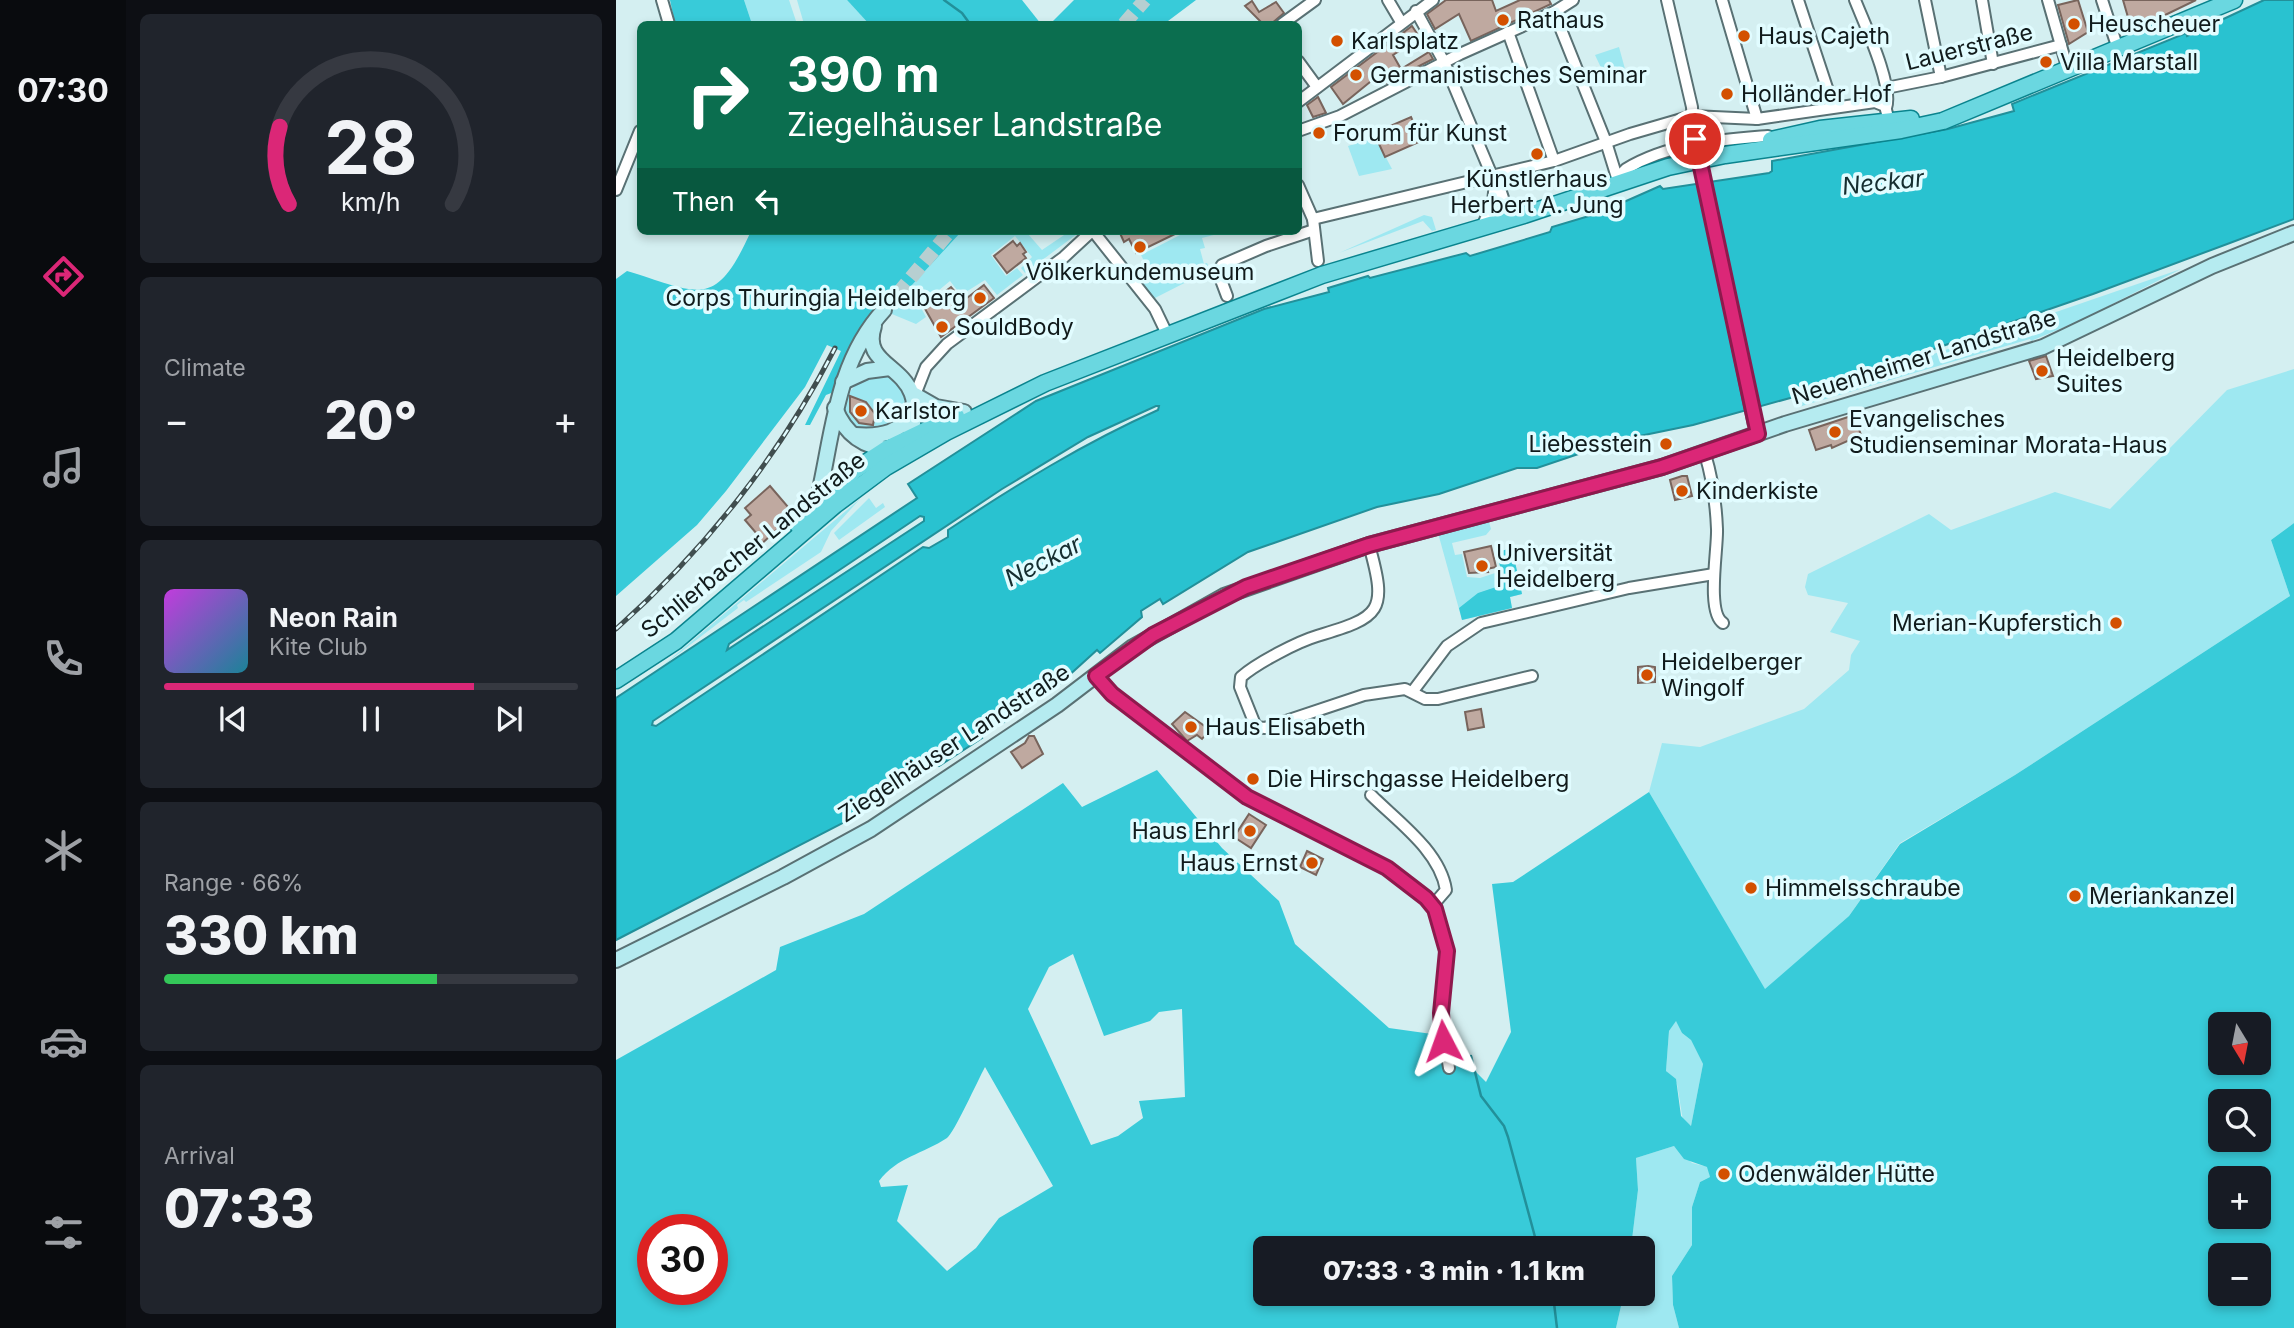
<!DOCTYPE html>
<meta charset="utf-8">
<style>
:root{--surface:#171b24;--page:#20242c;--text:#f1f3f6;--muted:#9ea1a6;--line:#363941;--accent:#db2777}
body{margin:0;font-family:Inter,sans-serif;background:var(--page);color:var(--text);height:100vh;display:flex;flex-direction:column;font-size:26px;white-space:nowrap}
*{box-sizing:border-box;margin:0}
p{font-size:23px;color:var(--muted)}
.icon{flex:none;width:38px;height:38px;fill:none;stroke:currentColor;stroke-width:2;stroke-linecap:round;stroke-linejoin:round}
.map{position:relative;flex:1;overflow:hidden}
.panel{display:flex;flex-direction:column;gap:14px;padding:14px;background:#0d0f14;width:490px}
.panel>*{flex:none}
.guide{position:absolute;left:21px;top:21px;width:665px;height:214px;border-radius:10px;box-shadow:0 4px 10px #0003;background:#0b6e4f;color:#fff;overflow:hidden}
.needle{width:46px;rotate:170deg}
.fabs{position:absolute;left:1592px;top:1012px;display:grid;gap:14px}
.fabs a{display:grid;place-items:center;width:63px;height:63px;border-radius:10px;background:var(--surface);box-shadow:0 4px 10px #0003;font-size:35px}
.speed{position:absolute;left:21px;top:1214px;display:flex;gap:14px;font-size:35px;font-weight:700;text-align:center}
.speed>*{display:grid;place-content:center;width:91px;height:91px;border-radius:50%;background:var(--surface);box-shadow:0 4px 10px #0003;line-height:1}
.speed .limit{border:10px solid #d22;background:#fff;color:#111}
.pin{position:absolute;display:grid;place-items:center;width:60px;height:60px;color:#fff;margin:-30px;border:4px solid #fff;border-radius:50%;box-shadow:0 2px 7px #0007}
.me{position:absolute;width:77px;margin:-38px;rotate:356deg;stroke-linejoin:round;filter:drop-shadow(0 0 5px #0008)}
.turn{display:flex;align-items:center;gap:24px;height:147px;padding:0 35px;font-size:32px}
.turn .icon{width:91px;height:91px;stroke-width:2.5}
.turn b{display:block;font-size:49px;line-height:60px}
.then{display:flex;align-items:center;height:66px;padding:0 35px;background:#0003;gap:14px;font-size:26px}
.big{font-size:52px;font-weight:800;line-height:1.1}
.panel .widget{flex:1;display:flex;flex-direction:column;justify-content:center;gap:10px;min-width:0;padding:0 24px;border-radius:10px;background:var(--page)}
.panel .dial{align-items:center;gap:0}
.dial svg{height:182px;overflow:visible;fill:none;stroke:var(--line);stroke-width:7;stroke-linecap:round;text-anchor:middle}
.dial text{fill:var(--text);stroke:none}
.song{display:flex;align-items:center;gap:21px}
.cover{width:84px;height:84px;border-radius:10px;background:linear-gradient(135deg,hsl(290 70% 55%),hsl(190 70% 35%))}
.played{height:7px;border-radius:4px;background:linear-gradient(90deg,var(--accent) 75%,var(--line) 75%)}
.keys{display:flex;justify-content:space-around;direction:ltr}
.heat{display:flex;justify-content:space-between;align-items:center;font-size:38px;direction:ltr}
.charge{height:10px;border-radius:5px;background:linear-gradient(90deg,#34c759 66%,var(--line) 0)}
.trip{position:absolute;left:637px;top:1236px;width:402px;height:70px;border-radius:10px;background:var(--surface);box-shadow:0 4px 10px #0003;font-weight:800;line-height:70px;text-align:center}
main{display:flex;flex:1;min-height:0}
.tab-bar{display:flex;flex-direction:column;width:126px;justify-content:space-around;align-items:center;background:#090b0e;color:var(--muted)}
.tab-bar .icon{width:49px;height:49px}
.tab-bar .active{color:var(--accent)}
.tab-bar b{font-size:32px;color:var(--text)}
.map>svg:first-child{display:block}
.green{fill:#9ee8f1}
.forest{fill:#38cbd9;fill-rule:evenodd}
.water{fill:#29c2d0;stroke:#22909a;stroke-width:2;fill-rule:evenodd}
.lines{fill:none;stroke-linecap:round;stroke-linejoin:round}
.stream{stroke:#22909a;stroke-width:2.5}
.building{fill:#bfa9a0;stroke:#78645c;stroke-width:2}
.secondary-tunnel{stroke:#b7cfd1;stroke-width:14;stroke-dasharray:14 7;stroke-linecap:butt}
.street-casing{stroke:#597174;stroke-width:14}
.secondary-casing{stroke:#597174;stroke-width:18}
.primary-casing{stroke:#0a848e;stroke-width:19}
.street{stroke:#fff;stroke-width:10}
.secondary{stroke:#b5ebf0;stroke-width:14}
.primary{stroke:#6ad7e0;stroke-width:16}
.rail-casing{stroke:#404e4f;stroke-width:5}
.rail{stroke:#e1fcff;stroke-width:2.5;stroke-dasharray:8;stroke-linecap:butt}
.street-bridge-casing{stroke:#597174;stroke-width:14;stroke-linecap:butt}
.street-bridge{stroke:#fff;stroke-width:10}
.route-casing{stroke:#8e194d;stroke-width:18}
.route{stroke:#db2777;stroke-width:12}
.poi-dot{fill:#d35000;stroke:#e1fcff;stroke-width:2.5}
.labels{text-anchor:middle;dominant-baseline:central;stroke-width:7;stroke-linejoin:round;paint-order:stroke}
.poi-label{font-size:23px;fill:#111b1c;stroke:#e1fcff;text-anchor:start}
.street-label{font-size:23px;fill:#111b1c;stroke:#e1fcff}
.water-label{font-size:24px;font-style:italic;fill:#162e30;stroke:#e1fcff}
</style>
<main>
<nav class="tab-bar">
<b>07:30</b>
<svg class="icon active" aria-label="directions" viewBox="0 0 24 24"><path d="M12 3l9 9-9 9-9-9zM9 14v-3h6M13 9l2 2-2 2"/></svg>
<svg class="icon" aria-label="music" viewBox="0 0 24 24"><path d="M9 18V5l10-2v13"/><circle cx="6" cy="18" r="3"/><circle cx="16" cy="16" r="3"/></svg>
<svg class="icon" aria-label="phone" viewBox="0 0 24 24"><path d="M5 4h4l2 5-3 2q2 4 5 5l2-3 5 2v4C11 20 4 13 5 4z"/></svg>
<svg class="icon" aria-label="climate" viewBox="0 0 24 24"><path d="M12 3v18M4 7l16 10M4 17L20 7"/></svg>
<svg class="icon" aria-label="car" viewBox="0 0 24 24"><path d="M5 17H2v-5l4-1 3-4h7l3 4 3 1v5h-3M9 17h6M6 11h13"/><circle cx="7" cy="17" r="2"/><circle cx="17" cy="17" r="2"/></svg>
<svg class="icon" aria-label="filters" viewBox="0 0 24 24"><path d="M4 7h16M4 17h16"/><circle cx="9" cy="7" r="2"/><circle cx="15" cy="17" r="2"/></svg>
</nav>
<section class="panel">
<div class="widget dial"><svg viewBox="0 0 100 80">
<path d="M14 69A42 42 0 1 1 86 69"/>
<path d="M14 69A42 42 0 0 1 10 35" stroke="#db2777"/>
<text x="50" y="56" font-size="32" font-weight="700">28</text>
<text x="50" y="72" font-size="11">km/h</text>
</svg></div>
<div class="widget"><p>Climate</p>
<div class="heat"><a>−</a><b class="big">20°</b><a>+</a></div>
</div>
<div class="widget">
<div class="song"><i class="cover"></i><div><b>Neon Rain</b><p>Kite Club</p></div></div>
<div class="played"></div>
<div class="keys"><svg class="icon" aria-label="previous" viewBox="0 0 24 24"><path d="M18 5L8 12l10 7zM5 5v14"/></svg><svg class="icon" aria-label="pause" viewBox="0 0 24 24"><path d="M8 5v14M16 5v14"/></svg><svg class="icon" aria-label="next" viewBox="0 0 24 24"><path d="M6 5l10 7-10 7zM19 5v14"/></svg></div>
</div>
<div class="widget"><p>Range · 66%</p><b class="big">330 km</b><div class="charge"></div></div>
<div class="widget"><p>Arrival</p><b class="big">07:33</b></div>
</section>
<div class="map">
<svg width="1678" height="1328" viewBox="0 0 1678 1328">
<rect width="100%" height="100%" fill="#d4eff1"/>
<g class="green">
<path d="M128 0H173L181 24H136Z"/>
<path d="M181 0H231L253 24H188Z"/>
<path d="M1003 47 1009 69 989 76 979 55Z"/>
<path d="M759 137 776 169 743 176 732 146Z"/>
<path d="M808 215 816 217 820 230 816 231 807 221 723 253Z"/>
<path d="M346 231H415L412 234 426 250 454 231H465L409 273 405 268 416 257 399 236 375 255 390 276 401 268 407 275 381 295 369 280 345 295 334 281 304 306 310 317 300 324 271 312Z"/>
<path d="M563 231H613L586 238 589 248 584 249 588 264 591 263 594 270 537 299 525 283 530 280 527 274 533 271 525 255 564 235Z"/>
<path d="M1565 269 1461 322 1415 341 1414 339 1179 408 1195 396Z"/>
<path d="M1678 369V523L1655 540 1674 596 1399 775 1284 843 1233 916 1149 990 1033 792 1046 743 1084 747 1188 709 1233 670 1235 655 1244 641 1214 632 1232 603 1192 595 1189 587 1192 574 1313 514 1335 530 1439 492 1494 509 1611 390Z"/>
<path d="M268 373 280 377C295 406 293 406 272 430L237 429 228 413C231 386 243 379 268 373Z"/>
<path d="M253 498 260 508 267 503 269 507 223 540 218 533Z"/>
<path d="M244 499 215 531 205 552 130 602 128 600 121 605 122 608 44 668Z"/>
<path d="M873 522 875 529 870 535 836 543 839 555 846 554 851 577 864 578 885 571 881 552 896 548 906 594 894 597 896 608 846 620 822 533Z"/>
<path d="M1060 1020 1066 1033 1075 1040 1087 1064 1075 1126 1067 1121 1061 1084 1050 1071 1053 1031Z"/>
<path d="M1058 1146 1076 1163 1092 1167 1094 1177 1084 1182 1076 1207V1245L1056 1276 1057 1305 1063 1328H1000L1008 1293H1027V1248H1015L1022 1190 1020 1158Z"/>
</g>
<g class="forest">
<path d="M54 0H128L136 24H59Z"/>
<path d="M231 0H406L425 24H253Z"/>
<path d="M458 0H580L548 24H519L511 14 500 24H434Z"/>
<path d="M135 231H346L271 312 218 392 210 395 194 425H189L225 351 211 345 189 387 110 491 81 525 0 596V279L11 271C84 293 99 311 135 231Z"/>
<path d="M1678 523V1328H1063L1057 1305 1056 1276 1076 1245V1207L1084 1182 1094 1177 1091 1167 1068 1159 1058 1146 1020 1158 1022 1190 1015 1248H649V1293H929L931 1302 936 1304 944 1299 945 1293H1008L1000 1328H0V1060L160 970 164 947 248 914 447 783 466 807 541 770 606 848 663 901 679 944 773 1028 823 1035 870 1082 895 1032 876 884 897 882 1033 792 1149 989 1233 916 1284 844 1399 775 1674 596 1655 540ZM457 954 488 1036 534 1021 543 1012 566 1009 569 1097 523 1101 527 1118 502 1136 475 1145 412 1009 433 967ZM1060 1021 1066 1033 1075 1040 1087 1064 1075 1126 1065 1116 1060 1079 1050 1071 1053 1031ZM1605 1024H1643V1062H1605ZM369 1067 437 1186 383 1218 360 1248 331 1271 281 1221 292 1185 265 1187 263 1181C281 1157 307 1154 331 1138 338 1133 362 1080 369 1067ZM1605 1101H1643V1139H1605ZM1605 1178H1643V1216H1605ZM37 1230H96V1290H37ZM1605 1255H1643V1293H1605Z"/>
<path d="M896 548 906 594 894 597 896 608 846 620 843 608 862 593 880 587 885 571 881 552Z"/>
</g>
<path class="water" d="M1648 0H1678V219C1611 244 1542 270 1477 294L1185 395 1077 425 1004 440 921 468H901L823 494 761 507 632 552 547 604 544 599 525 611 526 617 484 653 481 650 438 689H431L390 712 393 718 387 723 382 718 363 734 366 738 323 766 319 763 298 780 225 824 0 940V698L301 498 292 484 420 401 648 309 713 292 712 288 752 276 754 278 850 253 854 256 934 232 936 227 983 213 1044 186 1047 189 1153 173 1156 171V161L1332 129 1398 111 1396 104 1570 33 1571 36ZM540 406H543L542 410C468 443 400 485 332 530V537L313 548 307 547 40 726 36 725 37 721 386 489 472 437ZM304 516 308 517V521L111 650 113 644Z"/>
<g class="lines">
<g class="stream">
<path d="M328 0 346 13 354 24"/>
<path d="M855 1056 865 1096 888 1126 892 1137 922 1248"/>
<path d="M938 1303 941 1328"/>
</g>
</g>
<g class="building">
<path d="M830 0H876L880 11 904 0H933L935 4 855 41 843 14 819 29 811 14Z"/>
<path d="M1462 0 1472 32 1453 44 1442 5Z"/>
<path d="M1507 0H1580L1516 31Z"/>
<path d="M636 1 643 12 660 2 668 13 655 24H647L629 6Z"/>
<path d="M796 26 804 38 777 55 785 69 813 52 817 59 770 83 765 73 727 104 715 87Z"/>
<path d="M702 97 710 113 697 117 691 105Z"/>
<path d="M795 117 805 141 769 157 758 133Z"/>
<path d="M503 231H565L520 253 513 239 508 242Z"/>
<path d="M397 241 401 246 404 243 410 252 407 254 410 258 391 273 378 256Z"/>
<path d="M368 285 378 298 325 337 308 307 335 287 347 301Z"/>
<path d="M1430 356 1437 376 1420 379 1413 361Z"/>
<path d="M234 396 250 402 259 414 257 425 243 423 234 412Z"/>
<path d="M1238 415 1245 435 1216 448 1215 445 1200 450 1193 430Z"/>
<path d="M1066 476H1071L1076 496 1059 500 1054 480Z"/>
<path d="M154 486 178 514 142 547 136 548 133 542 141 534 129 520 135 515 129 508Z"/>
<path d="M875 546 880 567 871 569 872 572 853 573 848 552Z"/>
<path d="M1032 666 1039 667V682L1022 683V667Z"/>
<path d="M865 709 868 727 852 730 849 712Z"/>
<path d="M569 712 594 730 586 739 581 735 571 741 556 724Z"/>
<path d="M413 736H418L427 754 406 768 395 752 409 743Z"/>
<path d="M633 814 650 825 635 848 618 837Z"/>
<path d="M691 851 707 859 700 875 684 867Z"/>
</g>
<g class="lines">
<g class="secondary-tunnel">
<path d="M508 24 529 0"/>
<path d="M268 310 334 231"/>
</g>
<defs>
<g id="street">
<path d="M46 0 53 24"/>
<path d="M772 0 785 22"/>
<path d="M1051 0 1076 107 1077 129"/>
<path d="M1106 0 1141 119"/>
<path d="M1182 0 1217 106"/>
<path d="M1239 0C1248 23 1278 86 1270 108"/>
<path d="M1309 0 1325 77"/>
<path d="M1366 0 1377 64"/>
<path d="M1432 0 1452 70"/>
<path d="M1486 0 1502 49"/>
<path d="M800 11 828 62 879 183 883 186 894 219"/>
<path d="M938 12 990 142 1003 184"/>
<path d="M666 24 699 0"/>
<path d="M892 32 938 161"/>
<path d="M682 61 701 87"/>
<path d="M1270 88 1325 77 1445 45"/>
<path d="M682 102 817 0"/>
<path d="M682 131 724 116 844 54 938 12 957 0"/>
<path d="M1003 184 1005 174 1010 169C1053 143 1104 140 1152 136L1158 139"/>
<path d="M682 185 697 219 702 261"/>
<path d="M0 190 24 131"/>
<path d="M697 219 938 161 1014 134 1076 116 1141 119 1259 102 1269 106 1274 125"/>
<path d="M866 227 877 202 879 183"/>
<path d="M477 231 539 309 551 334"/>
<path d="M611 296 602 272 606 265 650 246 698 230"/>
<path d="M299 395 310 367 331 344 448 257 476 231"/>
<path d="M1089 454C1096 477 1100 504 1101 529 1102 548 1090 612 1107 623"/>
<path d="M753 545C772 612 765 617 701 636 681 642 641 663 625 677L624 687 640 727 649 728 748 695 789 689 809 699H822L916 676"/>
<path d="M480 676 496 694 630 798 780 873 817 905 831 951 825 1018 833 1068"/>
<path d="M797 691 831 646 865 623 1013 588 1098 574"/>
<path d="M755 795C781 821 824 851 830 890L817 905"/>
</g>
<g id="secondary">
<path d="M258 326C241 376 323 361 291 444"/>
<path d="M227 382 251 371 274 368"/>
<path d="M299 395 320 407 348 412"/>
<path d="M219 408C229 434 248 448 276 449"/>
<path d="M239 435C264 437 288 434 296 407"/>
<path d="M200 507C217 439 218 364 268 310"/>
<path d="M0 960 167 877 255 829 441 705 517 647 608 596 753 545 1046 467 1169 424 1427 347 1596 266 1678 233"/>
</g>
<g id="primary">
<path d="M1155 140 1204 129 1295 119"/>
<path d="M182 525 239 470 271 449 340 416"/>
<path d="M0 680 60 641 219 505 270 467 330 432 429 383 706 275 908 215 1052 167 1109 155 1285 130 1327 121 1618 0"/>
</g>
</defs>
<use href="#street" class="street-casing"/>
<use href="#secondary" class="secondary-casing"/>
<use href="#primary" class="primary-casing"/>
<use href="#street" class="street"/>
<use href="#secondary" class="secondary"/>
<use href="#primary" class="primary"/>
<defs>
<path id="rail" d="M0 629C89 550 165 454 219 348"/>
</defs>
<use href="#rail" class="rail-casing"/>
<use href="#rail" class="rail"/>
<defs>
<path id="street-bridge" d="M1079 139 1138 425"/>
</defs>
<use href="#street-bridge" class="street-bridge-casing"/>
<use href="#street-bridge" class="street-bridge"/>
</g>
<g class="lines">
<defs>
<path id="route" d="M827 1041 825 1013 831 951 819 909 810 898 771 868 631 797 496 694 480 676 537 635 630 587 753 545 1046 467 1142 434 1079 139"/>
</defs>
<use href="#route" class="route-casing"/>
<use href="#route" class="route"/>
</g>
<g class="poi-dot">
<circle cx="887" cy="20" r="7"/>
<circle cx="1458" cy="24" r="7"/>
<circle cx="1128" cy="36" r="7"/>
<circle cx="721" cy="41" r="7"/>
<circle cx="1430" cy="62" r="7"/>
<circle cx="740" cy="75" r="7"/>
<circle cx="1111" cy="94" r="7"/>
<circle cx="703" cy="133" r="7"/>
<circle cx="921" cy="154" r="7"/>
<circle cx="524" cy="247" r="7"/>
<circle cx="364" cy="298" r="7"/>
<circle cx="326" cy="327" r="7"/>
<circle cx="1426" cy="371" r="7"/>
<circle cx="245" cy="411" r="7"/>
<circle cx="1219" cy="432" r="7"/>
<circle cx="1050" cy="444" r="7"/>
<circle cx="1066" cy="491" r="7"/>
<circle cx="866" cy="566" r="7"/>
<circle cx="1500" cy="623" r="7"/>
<circle cx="1031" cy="675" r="7"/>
<circle cx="575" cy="727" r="7"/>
<circle cx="637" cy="779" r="7"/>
<circle cx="634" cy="831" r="7"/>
<circle cx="696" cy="863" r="7"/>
<circle cx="1135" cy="888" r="7"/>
<circle cx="1459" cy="896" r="7"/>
<circle cx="1108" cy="1174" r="7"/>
</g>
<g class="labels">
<g class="poi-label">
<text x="901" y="20">Rathaus</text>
<text x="1472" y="24">Heuscheuer</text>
<text x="1142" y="36">Haus Cajeth</text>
<text x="735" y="41">Karlsplatz</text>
<text x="1444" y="62">Villa Marstall</text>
<text x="754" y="75">Germanistisches Seminar</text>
<text x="1125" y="94">Holländer Hof</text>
<text x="717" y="133">Forum für Kunst</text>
<text x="921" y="179" text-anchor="middle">Künstlerhaus<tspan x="921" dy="26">Herbert A. Jung</tspan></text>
<text x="524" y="272" text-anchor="middle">Völkerkundemuseum</text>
<text x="350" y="298" text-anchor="end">Corps Thuringia Heidelberg</text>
<text x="340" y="327">SouldBody</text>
<text x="1440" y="358">Heidelberg<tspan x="1440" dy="26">Suites</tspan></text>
<text x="259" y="411">Karlstor</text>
<text x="1233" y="419">Evangelisches<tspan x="1233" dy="26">Studienseminar Morata-Haus</tspan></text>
<text x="1036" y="444" text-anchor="end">Liebesstein</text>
<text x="1080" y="491">Kinderkiste</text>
<text x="880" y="553">Universität<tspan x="880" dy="26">Heidelberg</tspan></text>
<text x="1486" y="623" text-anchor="end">Merian-Kupferstich</text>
<text x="1045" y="662">Heidelberger<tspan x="1045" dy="26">Wingolf</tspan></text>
<text x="589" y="727">Haus Elisabeth</text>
<text x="651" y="779">Die Hirschgasse Heidelberg</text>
<text x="620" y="831" text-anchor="end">Haus Ehrl</text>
<text x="682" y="863" text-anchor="end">Haus Ernst</text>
<text x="1149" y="888">Himmelsschraube</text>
<text x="1473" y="896">Meriankanzel</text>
<text x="1122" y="1174">Odenwälder Hütte</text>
</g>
<g class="street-label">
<text transform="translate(1353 47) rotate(-14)">Lauerstraße</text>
<text transform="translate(1308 357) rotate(-17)">Neuenheimer Landstraße</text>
<text transform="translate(137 545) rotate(-39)">Schlierbacher Landstraße</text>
<text transform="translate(338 743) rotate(-33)">Ziegelhäuser Landstraße</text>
</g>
<g class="water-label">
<text transform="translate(1267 182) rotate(-6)">Neckar</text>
<text transform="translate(427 561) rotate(-27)">Neckar</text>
</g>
</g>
</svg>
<div class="fabs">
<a><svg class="needle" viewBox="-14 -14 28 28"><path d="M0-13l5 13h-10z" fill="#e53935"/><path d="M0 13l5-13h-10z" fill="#9ea1a6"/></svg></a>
<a><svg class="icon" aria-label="search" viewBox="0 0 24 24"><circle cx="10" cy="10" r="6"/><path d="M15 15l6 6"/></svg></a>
<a>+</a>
<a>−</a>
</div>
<div class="speed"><div class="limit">30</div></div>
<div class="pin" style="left:1079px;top:139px;background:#d93025"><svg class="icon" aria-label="arrive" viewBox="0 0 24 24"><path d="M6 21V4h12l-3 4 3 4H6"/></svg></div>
<svg class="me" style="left:827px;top:1041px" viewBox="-20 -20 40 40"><path d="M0-17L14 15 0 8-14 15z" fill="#db2777" stroke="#fff" stroke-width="4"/></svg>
<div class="trip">07:33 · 3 min · 1.1 km</div>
<div class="guide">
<div class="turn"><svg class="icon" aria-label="right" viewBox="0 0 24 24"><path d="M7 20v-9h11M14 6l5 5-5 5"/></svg><div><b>390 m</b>Ziegelhäuser Landstraße</div></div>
<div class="then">Then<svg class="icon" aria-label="left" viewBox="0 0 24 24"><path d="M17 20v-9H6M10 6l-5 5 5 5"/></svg></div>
</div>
</div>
</main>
